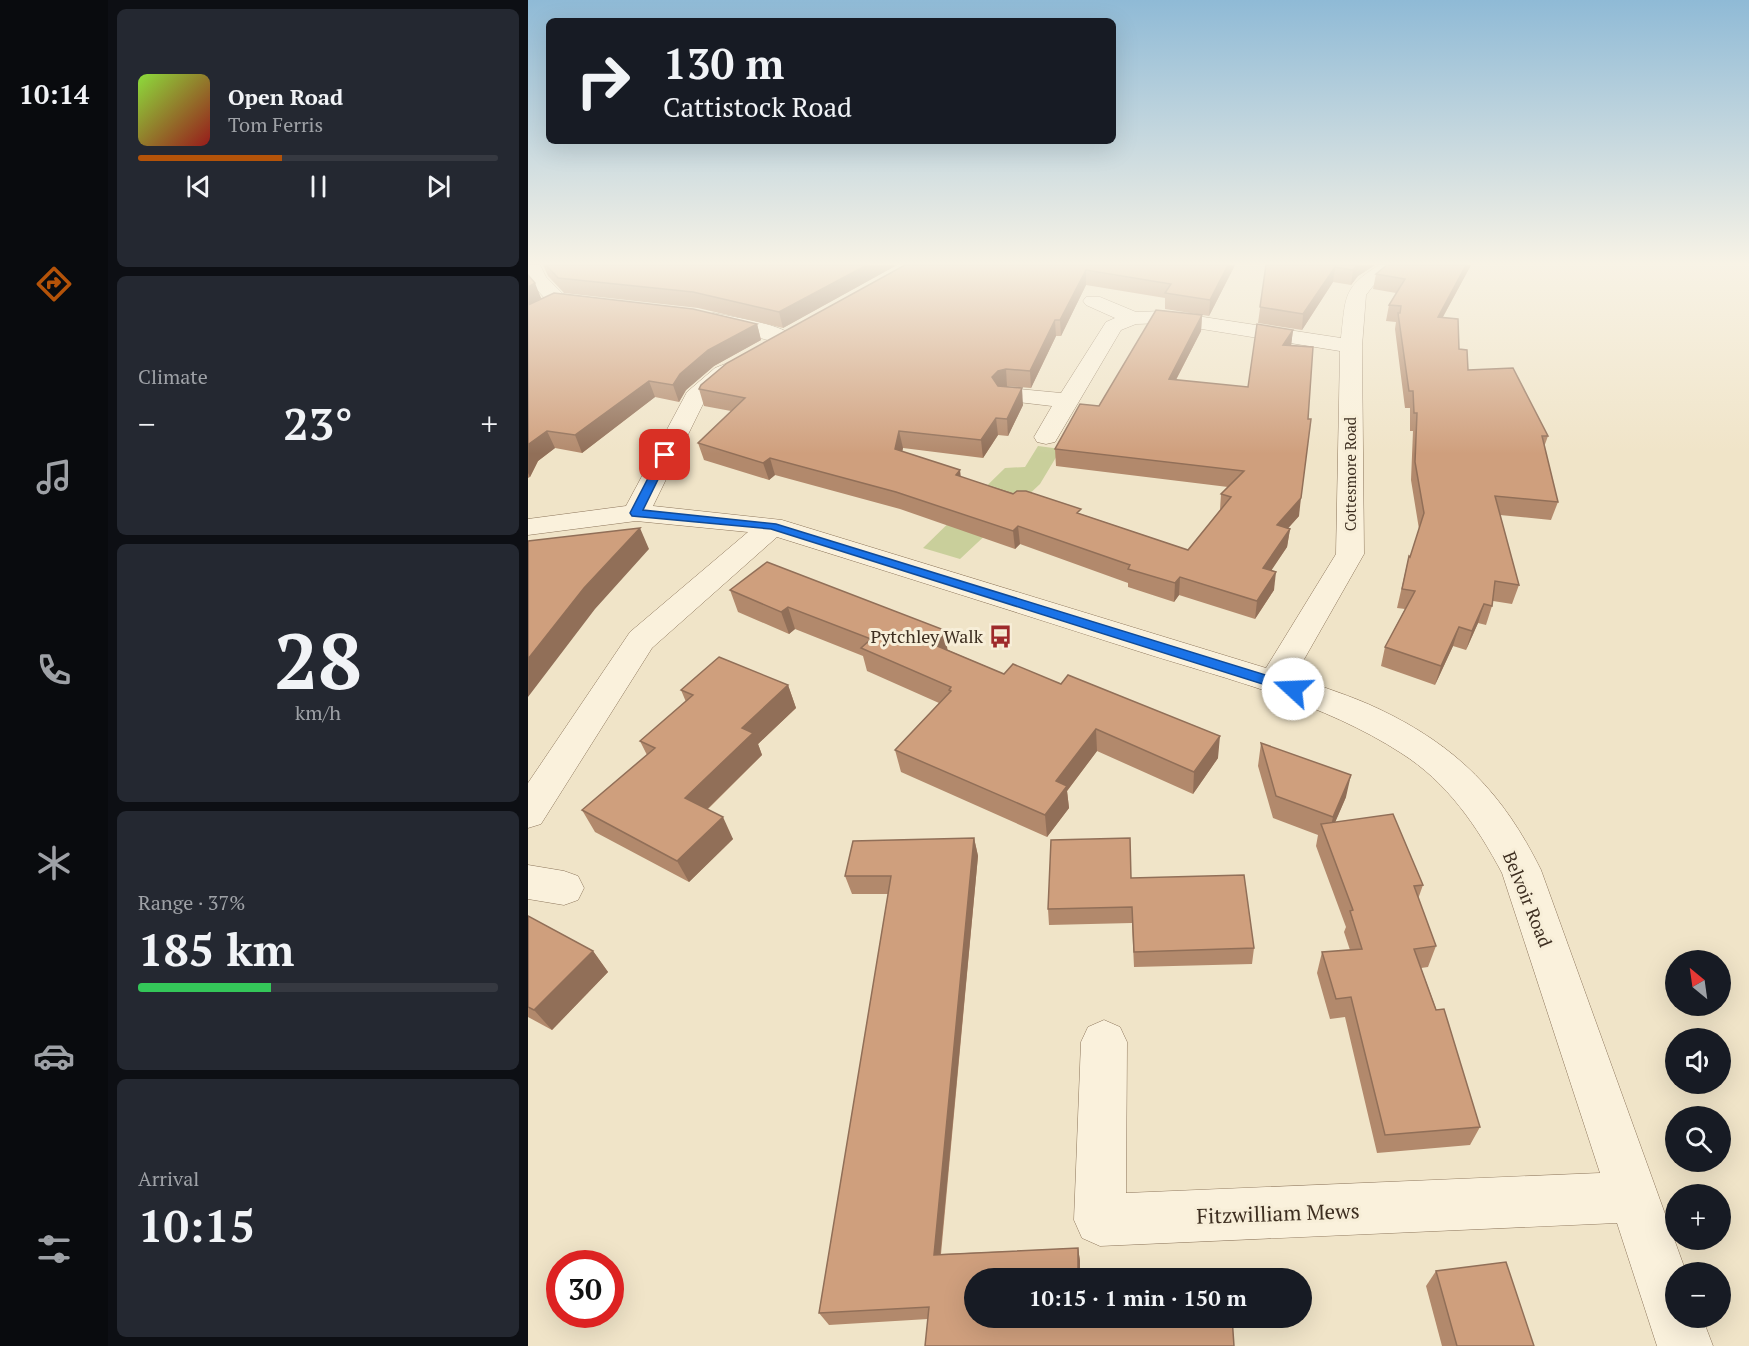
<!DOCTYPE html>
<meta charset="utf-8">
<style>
:root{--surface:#171b24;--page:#242831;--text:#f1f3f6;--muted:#9ea1a6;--line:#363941;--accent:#b45309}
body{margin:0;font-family:"PT Serif",serif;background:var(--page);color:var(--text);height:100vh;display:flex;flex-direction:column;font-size:22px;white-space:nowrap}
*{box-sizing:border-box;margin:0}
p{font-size:20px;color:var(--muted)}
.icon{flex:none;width:33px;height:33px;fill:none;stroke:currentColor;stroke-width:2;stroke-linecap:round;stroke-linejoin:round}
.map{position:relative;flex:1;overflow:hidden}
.details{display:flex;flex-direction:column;gap:9px;padding:9px;background:#0d0f14;width:420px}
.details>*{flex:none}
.hud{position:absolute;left:18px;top:18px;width:570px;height:126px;border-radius:9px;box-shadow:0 6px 24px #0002;background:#171b24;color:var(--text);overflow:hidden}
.needle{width:39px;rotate:331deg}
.fabs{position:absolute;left:1137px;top:950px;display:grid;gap:12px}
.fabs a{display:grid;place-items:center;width:66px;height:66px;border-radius:50%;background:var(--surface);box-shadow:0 6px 24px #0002;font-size:30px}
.speed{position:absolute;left:18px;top:1250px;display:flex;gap:12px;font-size:30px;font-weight:700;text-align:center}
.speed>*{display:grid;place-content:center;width:78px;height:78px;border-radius:50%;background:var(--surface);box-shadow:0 6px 24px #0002;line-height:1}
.speed .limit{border:9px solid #d22;background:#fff;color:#111}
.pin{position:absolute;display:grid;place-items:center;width:51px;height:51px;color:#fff;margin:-26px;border-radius:12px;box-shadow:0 3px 9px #0006}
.me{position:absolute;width:66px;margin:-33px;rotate:290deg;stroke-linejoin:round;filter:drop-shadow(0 0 4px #0008)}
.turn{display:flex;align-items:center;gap:21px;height:126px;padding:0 18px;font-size:27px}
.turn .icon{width:78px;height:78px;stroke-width:2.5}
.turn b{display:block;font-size:42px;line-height:51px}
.big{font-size:45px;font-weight:700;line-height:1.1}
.details .tile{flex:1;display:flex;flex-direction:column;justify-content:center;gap:9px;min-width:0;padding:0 21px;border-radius:9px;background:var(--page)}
.details .dial{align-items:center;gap:0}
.dial b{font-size:78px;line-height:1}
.song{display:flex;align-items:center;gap:18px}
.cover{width:72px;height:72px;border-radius:9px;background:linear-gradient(135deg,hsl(90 70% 55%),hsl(0 70% 35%))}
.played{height:6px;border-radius:3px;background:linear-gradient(90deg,var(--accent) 40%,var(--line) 40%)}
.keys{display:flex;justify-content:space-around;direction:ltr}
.heat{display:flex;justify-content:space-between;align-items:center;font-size:33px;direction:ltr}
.charge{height:9px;border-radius:4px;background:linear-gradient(90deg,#34c759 37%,var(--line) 0)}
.trip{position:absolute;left:436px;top:1268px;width:348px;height:60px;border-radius:30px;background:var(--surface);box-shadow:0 6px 24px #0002;font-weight:700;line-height:60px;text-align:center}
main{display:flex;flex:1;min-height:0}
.tabs{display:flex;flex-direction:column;width:108px;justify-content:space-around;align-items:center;background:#090b0e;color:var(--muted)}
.tabs .icon{width:42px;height:42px}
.tabs .on{color:var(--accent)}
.tabs b{font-size:27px;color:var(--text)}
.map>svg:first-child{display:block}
.green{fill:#c9cf9b}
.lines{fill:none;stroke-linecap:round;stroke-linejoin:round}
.minor-casing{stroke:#8d765c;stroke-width:1}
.minor{fill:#faf1dc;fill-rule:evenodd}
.wall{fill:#b2896c}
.shaded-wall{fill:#916f58}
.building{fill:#cf9f7d;stroke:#916f58;stroke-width:1.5}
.route{fill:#1a73e8;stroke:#114b97;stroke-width:1.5}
.labels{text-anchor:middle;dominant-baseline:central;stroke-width:6;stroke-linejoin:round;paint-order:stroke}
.far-street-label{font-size:15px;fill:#3d2e20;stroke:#f7eed8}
.poi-label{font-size:18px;fill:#3d2e20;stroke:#f7eed8;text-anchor:end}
.street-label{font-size:18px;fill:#3d2e20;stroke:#f7eed8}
.near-street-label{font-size:21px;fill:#3d2e20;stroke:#f7eed8}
</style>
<main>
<nav class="tabs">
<b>10:14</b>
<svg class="icon on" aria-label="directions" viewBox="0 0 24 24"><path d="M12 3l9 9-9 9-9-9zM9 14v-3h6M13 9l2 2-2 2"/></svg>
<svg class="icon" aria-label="music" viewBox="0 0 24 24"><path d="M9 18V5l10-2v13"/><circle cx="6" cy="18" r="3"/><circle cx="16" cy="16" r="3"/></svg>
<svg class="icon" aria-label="phone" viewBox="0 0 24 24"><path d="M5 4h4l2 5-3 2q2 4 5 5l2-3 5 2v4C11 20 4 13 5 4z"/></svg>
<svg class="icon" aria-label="climate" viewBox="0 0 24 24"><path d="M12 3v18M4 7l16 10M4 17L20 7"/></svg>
<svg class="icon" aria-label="car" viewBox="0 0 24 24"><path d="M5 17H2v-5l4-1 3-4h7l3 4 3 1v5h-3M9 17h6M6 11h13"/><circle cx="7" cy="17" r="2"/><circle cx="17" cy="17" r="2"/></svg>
<svg class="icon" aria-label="filters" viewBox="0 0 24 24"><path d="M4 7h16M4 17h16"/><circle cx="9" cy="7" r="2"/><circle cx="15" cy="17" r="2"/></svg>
</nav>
<section class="details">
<div class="tile">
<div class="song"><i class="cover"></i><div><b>Open Road</b><p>Tom Ferris</p></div></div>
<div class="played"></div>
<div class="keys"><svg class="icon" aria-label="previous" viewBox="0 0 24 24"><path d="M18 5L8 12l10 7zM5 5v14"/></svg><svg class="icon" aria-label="pause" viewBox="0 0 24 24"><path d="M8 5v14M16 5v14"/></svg><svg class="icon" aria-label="next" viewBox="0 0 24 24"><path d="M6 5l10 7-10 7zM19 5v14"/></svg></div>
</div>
<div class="tile"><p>Climate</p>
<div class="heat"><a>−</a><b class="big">23°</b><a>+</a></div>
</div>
<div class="tile dial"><b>28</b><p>km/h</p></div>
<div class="tile"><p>Range · 37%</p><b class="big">185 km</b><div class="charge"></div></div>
<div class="tile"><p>Arrival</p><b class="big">10:15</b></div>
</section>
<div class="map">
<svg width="1221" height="1346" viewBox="0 0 1221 1346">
<rect width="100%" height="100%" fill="#f0e4c8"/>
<path class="green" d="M510 446 533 449 512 484 432 559 395 548 477 468 497 467Z"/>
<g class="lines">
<defs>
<g id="minor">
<path d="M0 265H12L18 277 35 294 74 299 77 303 74 307 67 309 22 304 0 280Z"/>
<path d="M851 265H874L845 286 838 295 834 346 836 554 766 677C794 687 824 696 851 709 929 746 975 793 1013 870L1158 1272H1148V1317H1174L1185 1346H1129L1089 1223 572 1246 554 1238 546 1220 553 1042 560 1027 576 1020 592 1027 599 1042 598 1193 1072 1173 974 873C949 826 919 782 873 753 796 703 702 680 616 653 494 614 371 575 249 537L124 648 13 824 0 828V783L102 632 220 532 108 521 0 535V519L98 506 159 392 187 368 207 360 215 362 218 367 177 400 125 506 254 520 738 668 808 554 812 351 636 323 608 324 593 330 530 437 527 442 518 444 509 442 506 437 524 406 472 400 468 395 472 390 480 388 533 393 578 322 587 318 558 305 555 301 558 297H572L608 312 636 311 813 338C818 297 814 288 851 265Z"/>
<path d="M186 313C204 317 258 324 268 339L265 344C254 346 195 327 179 323L176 319 179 315Z"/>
<path d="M0 865 36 871 50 876 56 888 50 900 36 905 0 899Z"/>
</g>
</defs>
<use href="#minor" class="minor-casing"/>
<use href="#minor" class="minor"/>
</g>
<g class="wall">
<path d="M15 265H369L255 328 170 308 36 293 20 276Z"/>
<path d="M377 265H707L681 316 637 309V298L558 285 533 336H528L503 388 477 386 495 405 480 436 470 435 455 458 375 448 374 451 433 477 553 514 660 550 692 510 693 494 700 487 528 466 527 449 571 406 674 315 673 331 648 380 720 387 765 330 763 345 771 516 760 528 762 529 759 547 743 570 746 590 727 619 651 595 646 602 600 587V583L492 544 487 549 372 509 247 475 241 480 176 460 170 443 203 411 176 406 171 389Z"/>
<path d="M738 265H847L830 276 823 285 805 282 774 330 730 323Z"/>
<path d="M943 265 915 317 931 349 940 370 1020 436 1016 447 1030 502 1023 520 972 515 991 585 984 604 965 601 964 606 958 625 950 623 938 650 925 646 907 685 853 666 857 647 877 609 869 608 881 556 882 557 891 529 883 480 885 431H882V408H877L867 329 868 322 858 321 861 305 868 293 845 289 848 274Z"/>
<path d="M0 275 13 298 229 324 233 340 186 366 158 390 151 402 127 397 54 453 27 448 10 461 2 477 0 478Z"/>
<path d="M202 590 420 650 476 674 690 758 665 794 569 751 539 791 541 808 519 837 373 772 367 750 411 703 339 671 335 656 267 629 261 634 210 612Z"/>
<path d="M260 685 268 708 230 744 234 755 180 809 205 839 161 882 67 832 54 810 119 755 112 741 158 702 153 690Z"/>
<path d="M733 743 818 797 807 822 895 885 890 899 908 946 900 967 893 968 952 1127 942 1145 849 1153 817 1017 802 1019 789 973 794 952 822 950 816 932 818 927 788 846 790 835 745 818 730 766Z"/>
<path d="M446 838 450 856 413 1254 550 1248 552 1261 400 1319 301 1325 291 1313 360 894H324L317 876Z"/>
<path d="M603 878 726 948 724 964 606 967 604 923 521 925 520 909Z"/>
<path d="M0 916 65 951 80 972 24 1030 0 1017Z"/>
<path d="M908 1271 1006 1346H914L898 1286Z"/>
</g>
<g class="shaded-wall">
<path d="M339 265H369L255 328 251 312Z"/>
<path d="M700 265H707L681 316 682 300Z"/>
<path d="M829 265H847L830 276 823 285 825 270Z"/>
<path d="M938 265H943L906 333 910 317Z"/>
<path d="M807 267 805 282 774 330 775 314Z"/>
<path d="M558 270V285L533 336 532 320Z"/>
<path d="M7 283 13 298 0 307V287Z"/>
<path d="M674 315 673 331 640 395 641 379Z"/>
<path d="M527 320 528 336 503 388 502 371Z"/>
<path d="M229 324 233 340 186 366 158 390 151 402 145 385 152 374 180 350Z"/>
<path d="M765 330 763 346 755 345Z"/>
<path d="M478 369 479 386 471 388 464 377 470 371Z"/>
<path d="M121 381 127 397 54 453 47 435Z"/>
<path d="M494 388 495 405 480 436 479 419Z"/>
<path d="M468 418 470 435 455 458 453 440Z"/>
<path d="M19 431 27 448 10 461 2 477 0 473V447L1 444Z"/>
<path d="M371 431 375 448 371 466 367 449Z"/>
<path d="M242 458 247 475 241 480 235 463Z"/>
<path d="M432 470 434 487 428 475Z"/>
<path d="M773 498 771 516 747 543 749 525Z"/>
<path d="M490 526 492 544 487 549 485 531Z"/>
<path d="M112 528 121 549 67 609 0 697V659L56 588Z"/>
<path d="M762 529 759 547 733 586 735 568Z"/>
<path d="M748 572 746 590 727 619 729 601Z"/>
<path d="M652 577 651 595 646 602 647 583Z"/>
<path d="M956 604 950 623 938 650 944 631Z"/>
<path d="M260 607 267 629 261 634 253 612Z"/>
<path d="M931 627 925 646 907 685 913 666Z"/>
<path d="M416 630 420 652 402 643Z"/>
<path d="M260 685 268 708 230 744 234 755 168 820 157 798 214 728Z"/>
<path d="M568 729 569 751 539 791 541 808 519 837 517 815 528 781Z"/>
<path d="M692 736 690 758 665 794 666 772Z"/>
<path d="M823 775 818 797 800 839 805 817Z"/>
<path d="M195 817 205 839 161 882 149 861Z"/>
<path d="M446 838 450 856 411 1268 406 1255Z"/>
<path d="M65 951 80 972 24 1030 6 1010Z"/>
<path d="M550 1248 552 1261V1278H550Z"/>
</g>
<g class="building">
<path d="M18 265H339L251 312 165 292 30 278Z"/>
<path d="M377 265H700L682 300 637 293 643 284 558 270 532 320H527L502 371 478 369 470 371 464 377 470 386 494 388 479 419 468 418 453 440 371 431 367 449 432 470 428 475 485 494 489 491H498L553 509 549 513 660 550 703 497 693 494 716 471 527 449 552 404 571 406 628 310 674 315 641 379 720 387 729 324 765 330 755 345 785 347 780 419H783L773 498 749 525 762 529 735 568 748 572 729 601 652 577 647 583 600 569 602 565 490 526 485 531 368 492 242 458 235 463 170 443 217 398 171 389 173 385 199 363Z"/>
<path d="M738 265H829L825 270 807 267 775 314 732 307Z"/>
<path d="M859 265H938L910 317 930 319 931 349 939 350 940 370 985 368 1020 436H1014L1030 502 967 496 991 585 967 581 964 606 956 604 944 631 931 627 913 666 857 647 887 591 874 589 881 556 882 557 896 513 887 462 889 413H886L885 391H881L870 313H872L873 306 861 305 877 279 848 274Z"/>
<path d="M0 275 7 283 0 287Z"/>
<path d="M26 293 165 309 229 324 180 350 152 374 145 385 121 381 47 435 19 431 1 444 0 447V305Z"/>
<path d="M112 528 56 588 0 659V541Z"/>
<path d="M239 562 416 630 402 643 476 674 485 664 533 684 540 675 692 736 666 772 568 729 528 781 539 786 517 815 367 750 423 691 421 690 423 687 333 648 343 639 260 607 253 612 202 590Z"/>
<path d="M191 657 260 685 214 728 225 733 157 798 195 817 149 861 54 810 127 748 112 741 165 695 153 690Z"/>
<path d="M733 743 823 775 805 817 748 796Z"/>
<path d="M865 814 895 885 886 886 908 946 886 949 908 1010 916 1009 952 1127 857 1135 823 997 808 999 794 952 834 949 822 911 825 910 793 824Z"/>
<path d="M446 838 406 1255 550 1248V1278H447V1317H704L706 1346H397L401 1307 291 1313 363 876H317L325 841Z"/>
<path d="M602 838 603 878 716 875 726 948 606 952 604 907 520 909 523 840Z"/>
<path d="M0 916 65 951 6 1010 0 1007Z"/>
<path d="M978 1262 1006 1346H929L908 1271Z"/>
</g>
<linearGradient id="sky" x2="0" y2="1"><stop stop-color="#8fbad6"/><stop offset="0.58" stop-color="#f8f3e6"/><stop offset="1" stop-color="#f8f3e6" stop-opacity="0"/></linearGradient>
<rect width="1221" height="454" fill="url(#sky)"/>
<path class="route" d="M137 452 142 455 115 510 248 524 770 685 772 689 765 694 760 692 243 529 104 516 102 513 132 455Z"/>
<defs>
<symbol id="bus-bare" viewBox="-9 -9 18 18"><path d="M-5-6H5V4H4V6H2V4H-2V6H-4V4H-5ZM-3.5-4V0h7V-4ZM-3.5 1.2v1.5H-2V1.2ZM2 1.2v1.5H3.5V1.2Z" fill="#9e2a2b" stroke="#f7eed8" stroke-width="2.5" paint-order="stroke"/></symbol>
</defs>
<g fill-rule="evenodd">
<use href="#bus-bare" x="456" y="620" width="33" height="33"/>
</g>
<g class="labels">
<g class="far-street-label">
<text transform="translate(822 474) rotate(-90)">Cottesmore Road</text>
</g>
<g class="poi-label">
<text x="455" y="636">Pytchley Walk</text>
</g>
<g class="street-label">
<text transform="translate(1000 899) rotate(68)">Belvoir Road</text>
</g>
<g class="near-street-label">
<text transform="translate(750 1213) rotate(-2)">Fitzwilliam Mews</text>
</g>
</g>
</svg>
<div class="fabs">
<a><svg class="needle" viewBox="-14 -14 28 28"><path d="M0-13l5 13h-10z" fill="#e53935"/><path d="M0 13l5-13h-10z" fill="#9ea1a6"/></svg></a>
<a><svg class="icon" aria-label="sound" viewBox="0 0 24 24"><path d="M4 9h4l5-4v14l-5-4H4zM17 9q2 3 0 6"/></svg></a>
<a><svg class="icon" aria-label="search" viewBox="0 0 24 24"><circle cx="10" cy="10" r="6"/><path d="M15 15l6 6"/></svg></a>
<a>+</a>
<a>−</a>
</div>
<div class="speed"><div class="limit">30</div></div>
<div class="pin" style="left:137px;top:455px;background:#d93025"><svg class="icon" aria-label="arrive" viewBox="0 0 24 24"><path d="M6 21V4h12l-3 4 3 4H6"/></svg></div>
<svg class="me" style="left:765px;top:689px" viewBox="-20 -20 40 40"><circle r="19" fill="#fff"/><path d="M0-13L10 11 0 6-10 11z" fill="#1a73e8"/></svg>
<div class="trip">10:15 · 1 min · 150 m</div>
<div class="hud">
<div class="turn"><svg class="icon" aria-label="right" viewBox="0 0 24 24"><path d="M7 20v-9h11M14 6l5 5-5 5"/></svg><div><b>130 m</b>Cattistock Road</div></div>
</div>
</div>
</main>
